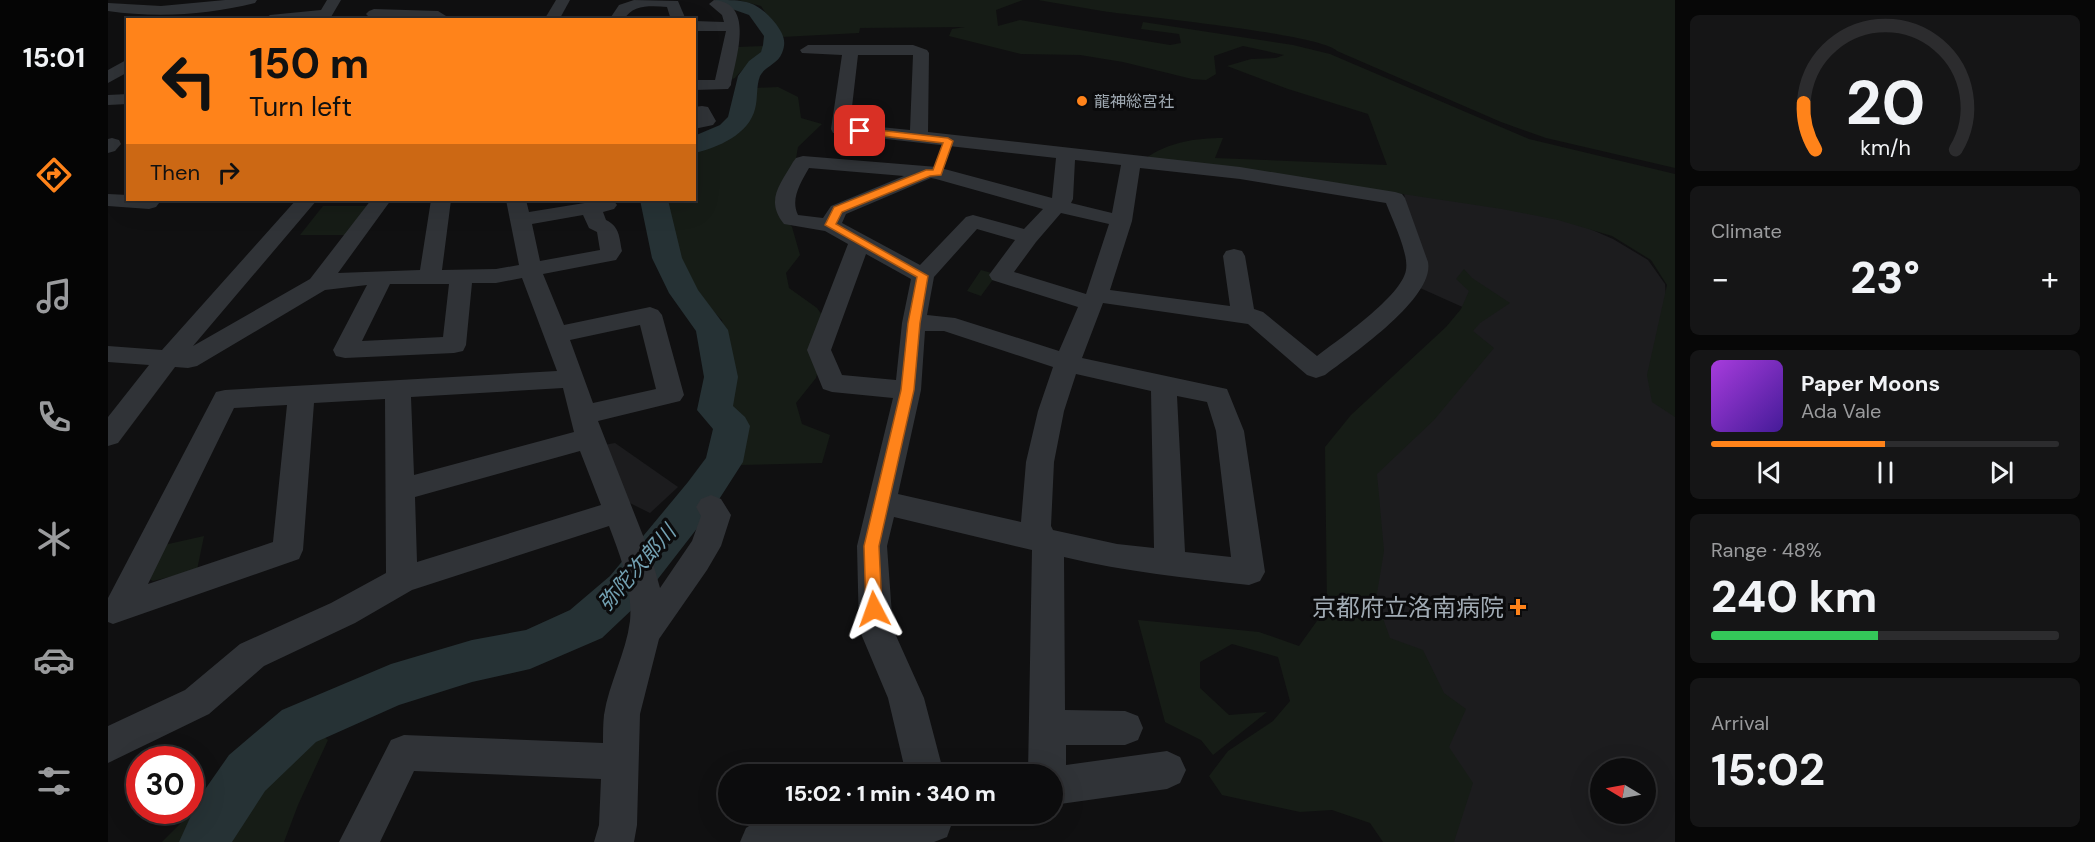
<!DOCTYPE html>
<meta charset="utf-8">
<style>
:root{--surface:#0c0c0d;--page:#151516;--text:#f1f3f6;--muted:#9a9b9d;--line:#2c2c2e;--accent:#ff831a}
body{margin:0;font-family:"DM Sans","Noto Sans JP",sans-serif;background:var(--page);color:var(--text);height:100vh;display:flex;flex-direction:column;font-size:22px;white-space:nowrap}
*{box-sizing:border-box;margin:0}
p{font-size:20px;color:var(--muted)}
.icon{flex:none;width:33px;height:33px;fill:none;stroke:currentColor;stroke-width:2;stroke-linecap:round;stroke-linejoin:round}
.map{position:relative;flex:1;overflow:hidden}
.panel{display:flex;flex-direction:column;gap:15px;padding:15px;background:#070707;width:420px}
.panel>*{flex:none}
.guide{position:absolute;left:18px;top:18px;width:570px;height:183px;border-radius:0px;box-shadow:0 6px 24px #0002,0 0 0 2px var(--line);background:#ff831a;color:#111;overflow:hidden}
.needle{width:39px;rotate:280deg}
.buttons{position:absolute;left:1482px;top:758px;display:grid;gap:12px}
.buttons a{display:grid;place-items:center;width:66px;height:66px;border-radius:50%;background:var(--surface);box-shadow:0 6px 24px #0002,0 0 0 2px var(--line);font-size:30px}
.speed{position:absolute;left:18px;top:746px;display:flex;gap:12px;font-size:30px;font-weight:700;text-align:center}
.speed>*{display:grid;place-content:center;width:78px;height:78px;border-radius:50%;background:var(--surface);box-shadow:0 6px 24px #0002,0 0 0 2px var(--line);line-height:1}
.speed .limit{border:9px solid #d22;background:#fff;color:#111}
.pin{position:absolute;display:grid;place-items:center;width:51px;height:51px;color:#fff;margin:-26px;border-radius:12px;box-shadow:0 3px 9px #0006}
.me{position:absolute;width:66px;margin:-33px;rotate:356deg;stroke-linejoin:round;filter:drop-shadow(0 0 4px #0008)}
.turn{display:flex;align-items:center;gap:21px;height:126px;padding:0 24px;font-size:27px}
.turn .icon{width:78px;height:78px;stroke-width:2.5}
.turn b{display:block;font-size:42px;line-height:51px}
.then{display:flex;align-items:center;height:57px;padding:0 24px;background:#0003;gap:12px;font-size:22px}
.big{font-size:45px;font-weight:800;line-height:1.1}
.panel .widget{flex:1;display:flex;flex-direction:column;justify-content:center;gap:9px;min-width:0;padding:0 21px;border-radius:9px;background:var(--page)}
.panel .dial{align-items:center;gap:0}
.dial svg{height:156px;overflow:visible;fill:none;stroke:var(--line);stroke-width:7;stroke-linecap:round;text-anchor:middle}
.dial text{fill:var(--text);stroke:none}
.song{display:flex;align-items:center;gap:18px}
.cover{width:72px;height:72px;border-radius:9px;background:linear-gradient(135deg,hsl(280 70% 55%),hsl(260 70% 35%))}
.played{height:6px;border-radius:3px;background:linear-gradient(90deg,var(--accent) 50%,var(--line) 50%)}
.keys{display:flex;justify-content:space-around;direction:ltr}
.heat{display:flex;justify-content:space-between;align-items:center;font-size:33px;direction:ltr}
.charge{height:9px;border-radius:4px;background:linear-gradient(90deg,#34c759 48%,var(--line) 0)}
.trip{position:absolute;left:610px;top:764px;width:345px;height:60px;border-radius:30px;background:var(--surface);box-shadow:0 6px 24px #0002,0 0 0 2px var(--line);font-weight:800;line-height:60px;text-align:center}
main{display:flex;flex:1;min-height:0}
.tab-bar{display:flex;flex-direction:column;width:108px;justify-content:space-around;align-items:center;background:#050505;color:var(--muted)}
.tab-bar .icon{width:42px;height:42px}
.tab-bar .on{color:var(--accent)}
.tab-bar b{font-size:27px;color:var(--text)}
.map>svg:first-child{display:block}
.built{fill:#1c1c1e;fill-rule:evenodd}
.green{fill:#161c16}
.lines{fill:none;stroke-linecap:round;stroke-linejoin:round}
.river{fill:#263235;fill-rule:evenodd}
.minor{fill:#303337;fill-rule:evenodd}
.route{fill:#ff831a;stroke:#a65511;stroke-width:1.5}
.poi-dot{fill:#ff831a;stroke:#0b0b0c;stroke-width:2}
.labels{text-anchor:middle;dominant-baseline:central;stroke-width:6;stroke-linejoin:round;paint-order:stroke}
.far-poi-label{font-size:16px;fill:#a0aab3;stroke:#0b0b0c;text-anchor:start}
.water-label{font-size:21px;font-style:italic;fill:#73a1b2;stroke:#0b0b0c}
.near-poi-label{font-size:24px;fill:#a0aab3;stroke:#0b0b0c;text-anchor:end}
</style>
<main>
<nav class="tab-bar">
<b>15:01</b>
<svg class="icon on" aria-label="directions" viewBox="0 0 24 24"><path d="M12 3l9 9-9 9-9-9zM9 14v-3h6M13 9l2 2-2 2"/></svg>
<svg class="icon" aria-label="music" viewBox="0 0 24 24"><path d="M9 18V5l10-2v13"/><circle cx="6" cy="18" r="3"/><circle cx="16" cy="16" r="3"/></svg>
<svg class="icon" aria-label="phone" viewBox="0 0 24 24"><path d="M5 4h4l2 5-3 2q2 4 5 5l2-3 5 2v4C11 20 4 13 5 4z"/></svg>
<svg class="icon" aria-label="climate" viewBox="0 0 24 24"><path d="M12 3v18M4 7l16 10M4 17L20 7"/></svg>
<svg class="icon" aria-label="car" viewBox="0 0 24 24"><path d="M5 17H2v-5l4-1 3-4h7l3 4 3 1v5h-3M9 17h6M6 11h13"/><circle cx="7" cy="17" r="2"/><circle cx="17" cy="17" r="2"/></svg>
<svg class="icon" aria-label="filters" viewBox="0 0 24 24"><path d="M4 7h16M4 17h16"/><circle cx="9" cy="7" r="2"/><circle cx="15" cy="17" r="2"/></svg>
</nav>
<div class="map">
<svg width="1567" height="842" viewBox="0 0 1567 842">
<rect width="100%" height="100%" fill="#101011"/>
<g class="built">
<path d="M1296 193 1395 207 1466 222 1505 239 1540 260 1557 284 1567 414V842H1299L1222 446 1359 309 1312 288ZM1492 768H1538V813H1492Z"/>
<path d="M507 443 570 487 542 513 520 502 496 445Z"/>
</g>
<g class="green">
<path d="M630 0H915L888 10 890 26 912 20 1062 45 1073 43 1071 34 1033 29 1035 22 1185 45 1222 54 1421 139 1567 174V417L1544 402 1539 375 1559 285 1543 260 1504 236 1450 220 1394 209 1136 170 1038 158C1061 142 1088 138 1115 138L1107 158 1279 165 1260 114 1180 89 1119 66 1143 59 1168 58 1176 55 1135 46 1106 56 1108 74 1098 80 1084 79 1015 62 972 55 913 54 841 36 844 29 857 27 752 28 751 33 674 37 653 6Z"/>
<path d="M930 0H1567V168L1438 138 1393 122 1229 51C1214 34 1028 16 994 11 973 7 951 4 930 0Z"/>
<path d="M657 46C650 59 636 66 627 78L624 79 629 47Z"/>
<path d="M670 87 690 97 693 118 714 124 690 147 687 164 667 205 684 227 692 255 678 273 681 288 709 308 722 326 708 378 688 403 694 424 722 435 714 463 631 465 637 427 617 407 620 363 614 320 582 288 560 230 555 200H586L587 150C628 133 632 132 647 88Z"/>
<path d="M215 206H259L238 235H192Z"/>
<path d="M1356 269 1364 278 1402 303 1372 323 1365 331 1386 348 1326 420 1269 474 1276 551 1268 599 1282 638 1315 650 1336 693 1358 709 1341 747 1365 783 1346 842H1275L1262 823 1224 810 1192 812 1114 795 1101 776 1120 751 1165 721 1182 701 1170 657 1124 644 1092 662V688L1121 715 1159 712 1105 755 1093 740 1057 722 1030 620 1151 632 1191 646 1219 607 1217 447 1243 415 1338 327 1353 309 1361 291 1348 279Z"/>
<path d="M873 270 887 274 886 278 873 296 859 291Z"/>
<path d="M96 536 89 570 45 581 34 576 47 547Z"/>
<path d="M210 732 220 740 190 805 176 842H54L79 817 185 742Z"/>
</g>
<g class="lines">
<g class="river">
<path d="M607 0C638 0 648 0 668 24 675 34 679 41 674 53 670 64 657 66 652 76 648 86 650 99 647 109 641 134 610 148 586 153V136L612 125 620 117 630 76 641 61 653 52 655 45 656 36 641 15 610 4Z"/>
<path d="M532 200H560L574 258 590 290 620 330 630 377 625 406 637 417 642 426 635 462 608 504 532 602 494 638 422 669 364 682 291 705 208 742 157 791 124 842H71L91 798 121 755 174 710 283 664 364 640 418 630 462 610 502 576 580 482 598 458 605 429 589 410 596 377 588 331 561 293 544 258Z"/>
</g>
<g class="minor">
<path d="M117 0H149L147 3C99 15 49 18 0 11V3L53 6Z"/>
<path d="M219 0H233L223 17 209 20H155L162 15 213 10Z"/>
<path d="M448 0H462L451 20H436Z"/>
<path d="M526 0 570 1 578 20H563L559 7C544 6 524 4 516 20H501L511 5Z"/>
<path d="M606 0C648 3 627 60 623 85L620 89 586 90V80H607L618 31H586V21L616 22 614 15 601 4Z"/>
<path d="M266 9 330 11 338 16 334 20 261 17 258 14 261 11Z"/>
<path d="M700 45H805L819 50 821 53 820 132 1132 167 1287 192 1294 194 1297 198 1320 262C1327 298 1243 355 1217 375L1208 378 1199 375 1140 324 995 303 974 358 1119 389 1136 431 1157 572 1152 581 1141 585C1079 578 1018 572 956 557L957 710 1017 711 1030 716 1035 728 1030 740 1017 745H958V765L1059 751 1072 757 1078 770 1072 783 1059 789 945 805V774H920L924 550 786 517 779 546 785 629 816 698 836 774H798L780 698 751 629 749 546 785 398 724 392 715 389 699 350 740 244 717 231 676 224C657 200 672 185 685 162L688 158 695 156 829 167 944 198 948 158 725 133 723 129 734 55 694 53 692 50ZM750 55H805L802 130 742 124ZM967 160 1013 165 1004 213 963 203 965 199ZM701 168 796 176 723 206 715 218 690 215C682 199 693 182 701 168ZM1032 168 1132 179 1278 203C1284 219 1301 253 1298 270 1294 296 1230 340 1209 356L1155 312 1146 309 1137 256 1134 251 1126 249 1118 251 1115 256 1122 306 1002 290 1024 221ZM823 178 828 179 935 209 916 229 865 215 858 217 812 265 734 223 738 214ZM953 213 1001 224 978 294 906 272 928 242ZM869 229 907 240 881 275 884 280 970 307 951 351 847 318 819 315 826 277ZM758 254 803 279 794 323 788 380 734 375 723 350ZM817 331H836L945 367 930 411 918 462 913 522 790 494 813 390ZM968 374 1043 391 1046 548 1009 544 945 530 943 526 946 462 956 411ZM1069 396 1099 402 1108 431 1123 557 1077 552Z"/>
<path d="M20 59V72L0 83V70Z"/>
<path d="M20 94V104L0 105V95Z"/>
<path d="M594 106 600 107 608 121 605 125 586 129V118H588L586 117V107Z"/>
<path d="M4 138 11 140 13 144 7 151 0 153V139Z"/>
<path d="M0 194 20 195V200H49L51 203 48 207 41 209 0 206Z"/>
<path d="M188 200H209L85 346 202 279 263 200H283L230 273 312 270 323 200H343L334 270 388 269 411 265 398 200H418L421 212 495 200 506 201 509 205 506 209 495 212 498 220C512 227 511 237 514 251L508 260 435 274 456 325 542 307 550 310 554 315 576 395 572 401 490 421 543 556 552 588 584 541 593 516 588 507 593 499 603 495 613 499 623 515 613 546 599 570 551 639 532 714 529 825 526 842H486L491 825 493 779 306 771 272 842H231L283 740 296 735 495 743C495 734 495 724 496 715 501 683 518 653 522 621 525 588 512 555 501 526L304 590 247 623 156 666 101 714 0 763V726L77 690 132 644 223 603 278 573 277 399 206 403 195 550 191 559 5 624 0 622V598L108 392 117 390 449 371 414 278 388 283H364L358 345 355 351 346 353 237 358 228 356 225 350 259 285 217 290 89 366 80 368 67 367 10 443 0 446V417L41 365 0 362V346L54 350ZM475 215 481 228 489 232 492 250 432 261 424 224ZM282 284H341L335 337 254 341ZM532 325 548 389 485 403 462 340ZM455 388 466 432 306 475 303 397ZM179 405 165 542 40 584 126 408ZM472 451 493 505 309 562 307 497Z"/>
<path d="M661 813H840L844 823 839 837 826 842H632L638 828Z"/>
</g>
</g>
<path class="route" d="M752 128 840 138 845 141 833 175 822 176 734 212 728 224 820 276 812 323 806 390 771 546 774 609 772 614 766 616 760 614 758 609 756 546 793 390 800 323 809 277 717 225 726 207 818 170H825L835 143 748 133V129Z"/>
<g class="poi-dot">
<circle cx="974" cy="101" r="6"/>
<path d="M1407 598h6v6h6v6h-6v6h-6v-6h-6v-6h6z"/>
</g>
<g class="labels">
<g class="far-poi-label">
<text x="986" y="101">龍神総宮社</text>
</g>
<g class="water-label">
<text transform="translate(529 568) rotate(-49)">弥陀次郎川</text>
</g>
<g class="near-poi-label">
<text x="1396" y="607">京都府立洛南病院</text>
</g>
</g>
</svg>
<div class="buttons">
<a><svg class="needle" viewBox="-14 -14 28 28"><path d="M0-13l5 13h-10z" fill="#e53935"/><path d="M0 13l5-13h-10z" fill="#9a9b9d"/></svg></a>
</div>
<div class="speed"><div class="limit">30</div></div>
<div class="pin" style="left:752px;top:131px;background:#d93025"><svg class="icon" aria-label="arrive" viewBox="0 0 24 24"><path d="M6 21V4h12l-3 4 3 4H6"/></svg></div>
<svg class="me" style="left:766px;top:609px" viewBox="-20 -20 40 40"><path d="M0-17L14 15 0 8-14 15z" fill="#ff831a" stroke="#fff" stroke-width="4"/></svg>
<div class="trip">15:02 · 1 min · 340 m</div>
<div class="guide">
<div class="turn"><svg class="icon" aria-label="left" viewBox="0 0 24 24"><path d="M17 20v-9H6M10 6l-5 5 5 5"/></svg><div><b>150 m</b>Turn left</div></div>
<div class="then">Then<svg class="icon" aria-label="right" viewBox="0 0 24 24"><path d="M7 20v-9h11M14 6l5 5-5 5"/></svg></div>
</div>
</div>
<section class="panel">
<div class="widget dial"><svg viewBox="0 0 100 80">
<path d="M14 69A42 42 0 1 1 86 69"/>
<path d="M14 69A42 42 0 0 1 8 45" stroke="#ff831a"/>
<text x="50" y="56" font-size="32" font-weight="700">20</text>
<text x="50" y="72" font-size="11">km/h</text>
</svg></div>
<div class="widget"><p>Climate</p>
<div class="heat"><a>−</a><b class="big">23°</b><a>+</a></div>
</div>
<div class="widget">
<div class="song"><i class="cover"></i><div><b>Paper Moons</b><p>Ada Vale</p></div></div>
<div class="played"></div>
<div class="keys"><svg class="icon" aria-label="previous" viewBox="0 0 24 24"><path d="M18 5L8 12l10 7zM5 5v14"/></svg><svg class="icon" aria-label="pause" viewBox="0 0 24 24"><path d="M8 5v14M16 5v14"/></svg><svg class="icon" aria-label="next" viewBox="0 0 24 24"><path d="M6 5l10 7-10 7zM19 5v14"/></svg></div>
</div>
<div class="widget"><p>Range · 48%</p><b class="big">240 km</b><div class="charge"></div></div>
<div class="widget"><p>Arrival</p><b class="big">15:02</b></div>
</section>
</main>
